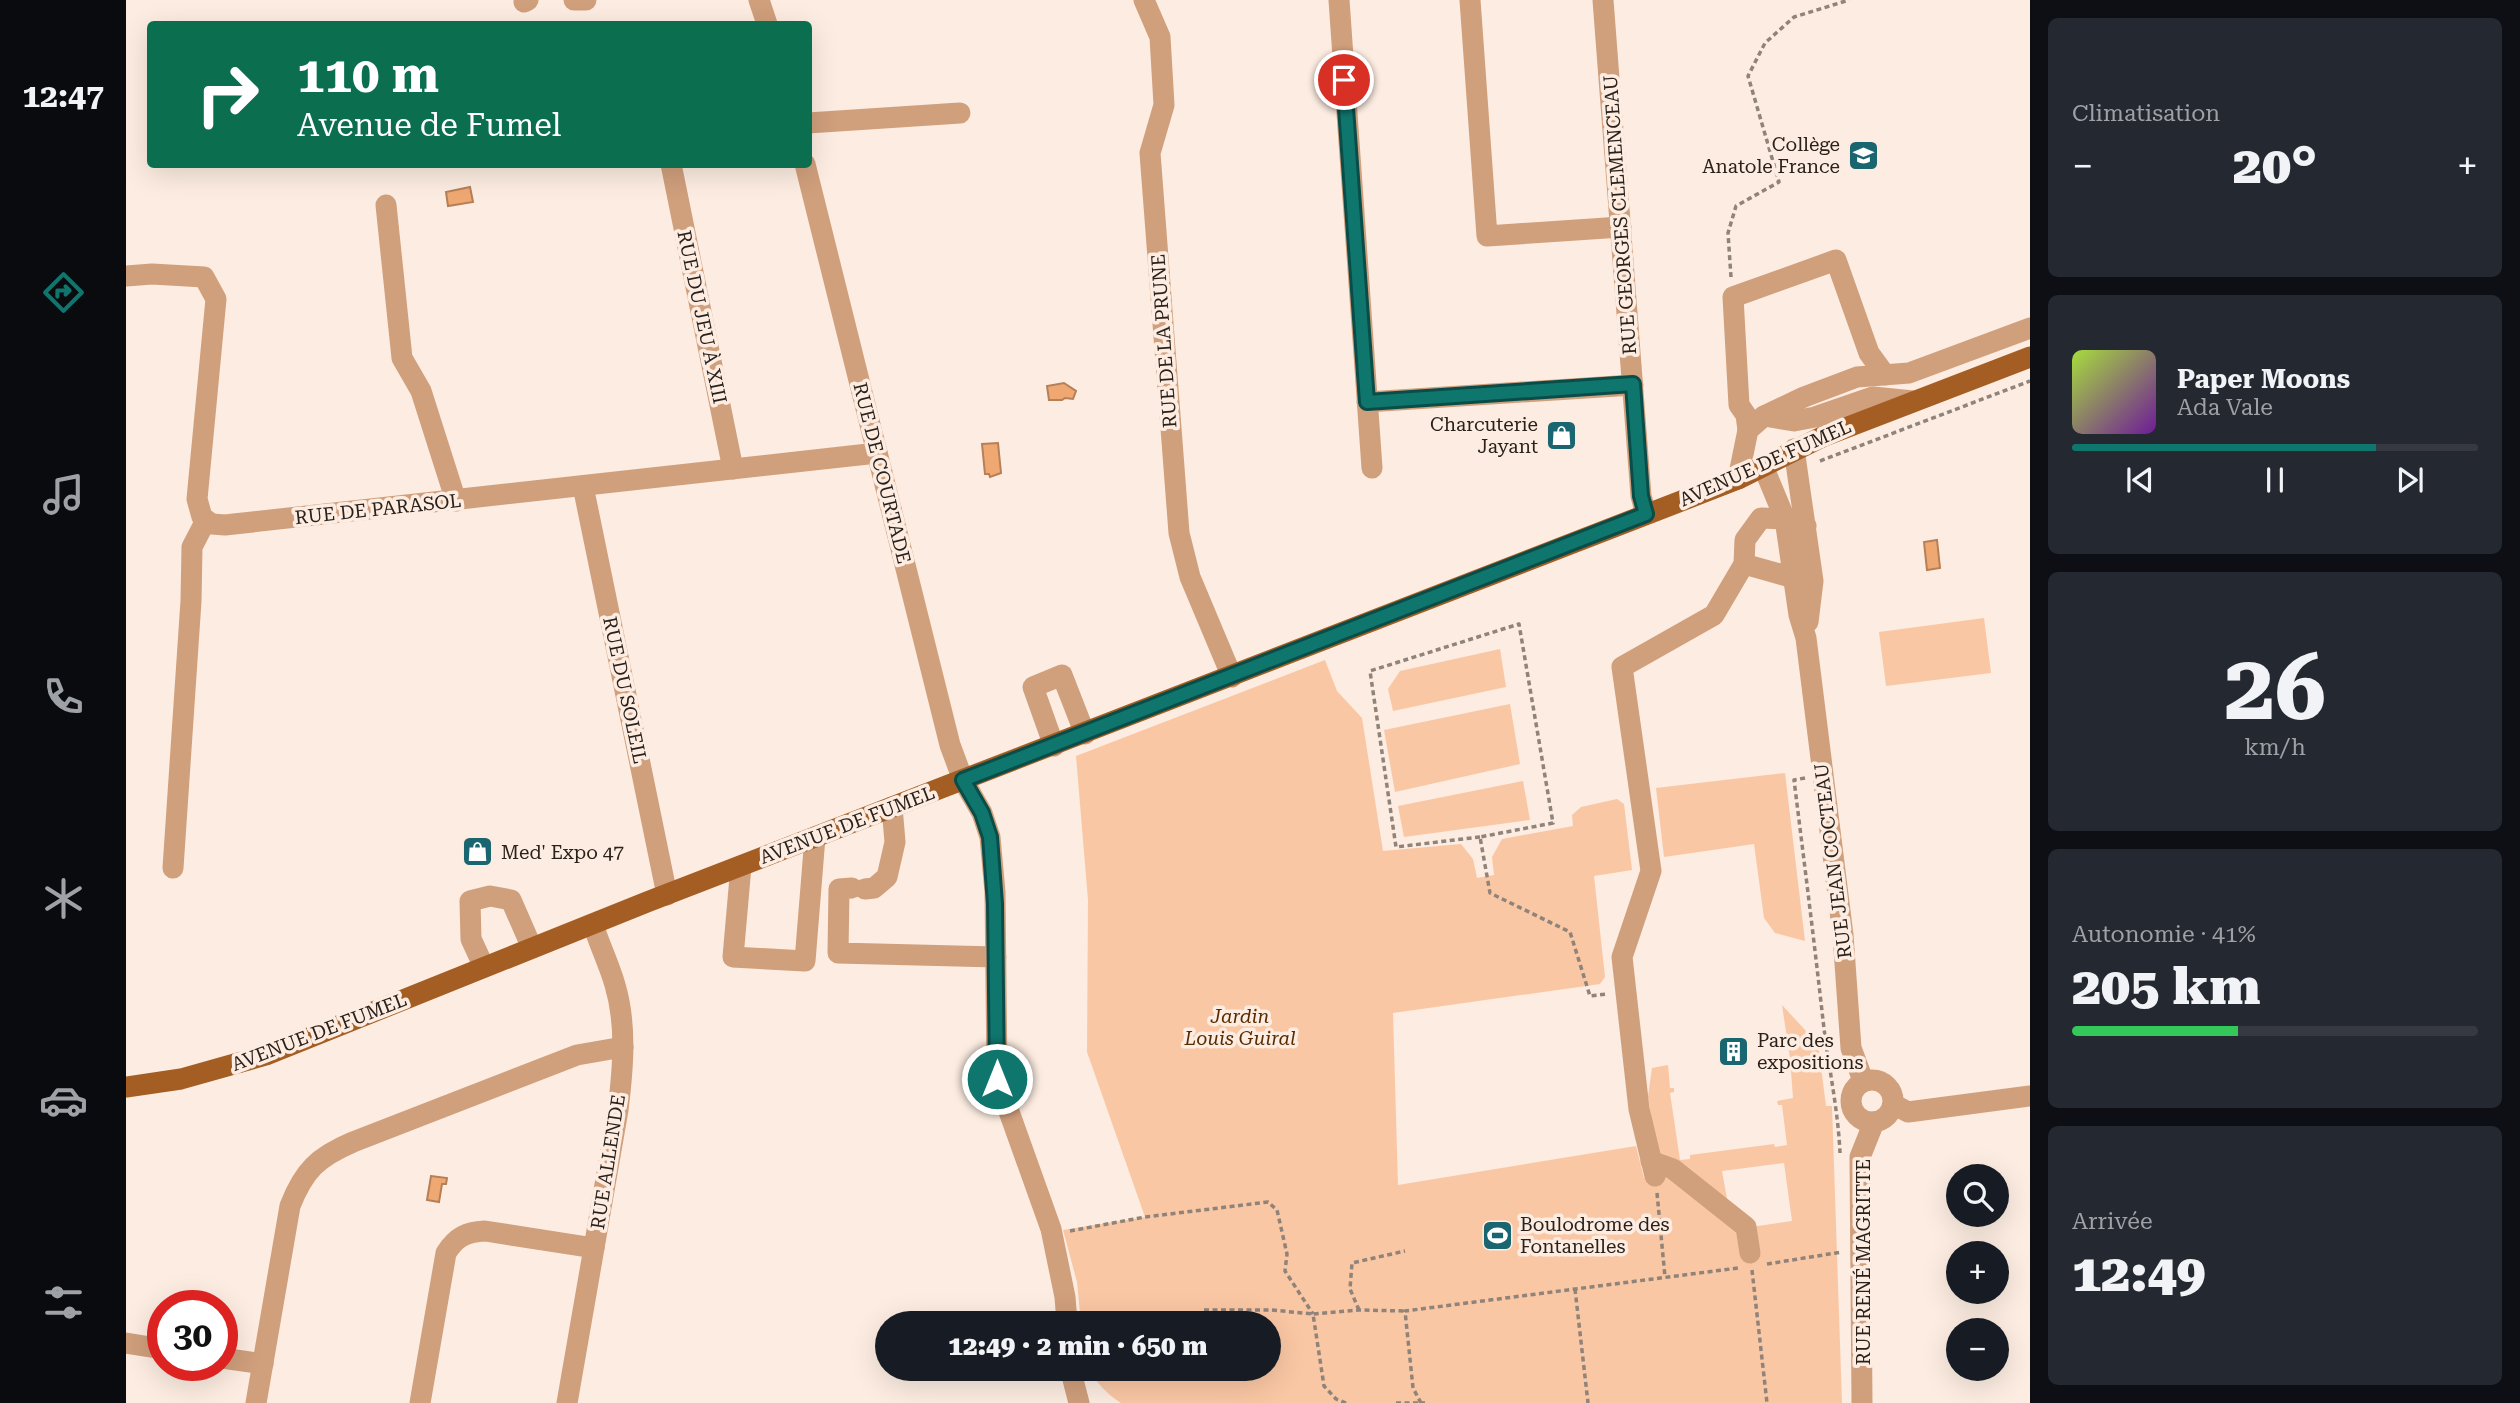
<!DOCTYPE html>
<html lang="fr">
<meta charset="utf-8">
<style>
:root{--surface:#171b24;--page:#242831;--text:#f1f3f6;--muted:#9ea1a6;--line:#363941;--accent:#0f766e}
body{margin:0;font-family:"Roboto Serif",serif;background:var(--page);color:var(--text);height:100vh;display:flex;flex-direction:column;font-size:26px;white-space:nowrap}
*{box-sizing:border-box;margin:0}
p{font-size:23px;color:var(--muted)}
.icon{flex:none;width:38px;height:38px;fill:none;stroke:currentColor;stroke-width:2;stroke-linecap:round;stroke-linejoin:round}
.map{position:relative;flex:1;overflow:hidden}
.panel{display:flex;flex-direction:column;gap:18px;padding:18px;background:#0d0f14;width:490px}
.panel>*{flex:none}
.guide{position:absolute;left:21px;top:21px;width:665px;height:147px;border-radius:7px;box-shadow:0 7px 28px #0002;background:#0b6e4f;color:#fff;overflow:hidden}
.controls{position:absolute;left:1820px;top:1164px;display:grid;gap:14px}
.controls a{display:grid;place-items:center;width:63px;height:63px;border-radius:50%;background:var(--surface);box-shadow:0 7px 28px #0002;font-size:35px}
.speed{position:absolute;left:21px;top:1290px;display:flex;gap:14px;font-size:35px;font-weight:700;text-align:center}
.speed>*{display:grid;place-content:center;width:91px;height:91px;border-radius:50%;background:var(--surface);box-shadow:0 7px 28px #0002;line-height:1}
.speed .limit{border:10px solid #d22;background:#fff;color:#111}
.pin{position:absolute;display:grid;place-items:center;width:60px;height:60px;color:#fff;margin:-30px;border:4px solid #fff;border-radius:50%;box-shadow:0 2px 7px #0007}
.me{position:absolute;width:77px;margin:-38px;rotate:0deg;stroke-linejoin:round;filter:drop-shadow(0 0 5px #0008)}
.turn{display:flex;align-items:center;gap:24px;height:147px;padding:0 35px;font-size:32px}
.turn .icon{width:91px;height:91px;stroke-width:2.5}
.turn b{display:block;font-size:49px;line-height:60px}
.big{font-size:52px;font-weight:800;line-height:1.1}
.panel .widget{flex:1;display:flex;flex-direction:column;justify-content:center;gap:10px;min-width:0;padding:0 24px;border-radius:10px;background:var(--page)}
.panel .dial{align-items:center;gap:0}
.dial b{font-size:91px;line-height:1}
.song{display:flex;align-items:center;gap:21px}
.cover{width:84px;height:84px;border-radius:10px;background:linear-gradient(135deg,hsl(80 70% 55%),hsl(280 70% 35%))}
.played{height:7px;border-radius:4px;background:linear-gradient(90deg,var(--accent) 75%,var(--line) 75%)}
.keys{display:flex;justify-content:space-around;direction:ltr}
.heat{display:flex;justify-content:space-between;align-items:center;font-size:38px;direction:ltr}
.charge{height:10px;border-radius:5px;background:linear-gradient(90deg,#34c759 41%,var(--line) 0)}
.trip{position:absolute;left:749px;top:1311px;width:406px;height:70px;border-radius:35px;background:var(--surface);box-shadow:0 7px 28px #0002;font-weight:800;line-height:70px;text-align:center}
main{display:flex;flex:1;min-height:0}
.menu{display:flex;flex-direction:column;width:126px;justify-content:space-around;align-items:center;background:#090b0e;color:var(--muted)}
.menu .icon{width:49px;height:49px}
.menu .active{color:var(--accent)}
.menu b{font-size:32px;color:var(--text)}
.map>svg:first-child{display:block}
.green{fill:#fac7a4}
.water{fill:#f0a873;stroke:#b58058;stroke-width:2}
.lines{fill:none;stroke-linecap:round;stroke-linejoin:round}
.path{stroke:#90837a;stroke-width:3.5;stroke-dasharray:5 3.5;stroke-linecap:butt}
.minor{stroke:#d09f7c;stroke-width:21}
.major{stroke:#a45e23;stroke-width:21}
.route-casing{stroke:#0a4d48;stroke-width:18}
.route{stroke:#0f766e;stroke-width:12}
.labels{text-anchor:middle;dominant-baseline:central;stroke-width:7;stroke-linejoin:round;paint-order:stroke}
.poi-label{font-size:19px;fill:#2a211a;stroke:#fcece1;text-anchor:start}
.street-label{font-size:19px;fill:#2a211a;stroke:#fcece1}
.park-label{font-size:19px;font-style:italic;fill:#582b00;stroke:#fcece1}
</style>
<main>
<nav class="menu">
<b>12:47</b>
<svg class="icon active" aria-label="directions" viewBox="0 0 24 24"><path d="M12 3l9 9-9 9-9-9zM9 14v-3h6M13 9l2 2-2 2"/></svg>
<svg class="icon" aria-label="music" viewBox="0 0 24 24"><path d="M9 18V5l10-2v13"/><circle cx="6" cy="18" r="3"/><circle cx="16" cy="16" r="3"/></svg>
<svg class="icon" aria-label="phone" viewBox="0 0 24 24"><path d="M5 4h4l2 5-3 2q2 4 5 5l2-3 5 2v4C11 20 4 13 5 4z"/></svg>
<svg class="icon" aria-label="climate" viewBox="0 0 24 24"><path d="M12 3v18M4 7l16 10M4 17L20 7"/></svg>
<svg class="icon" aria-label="car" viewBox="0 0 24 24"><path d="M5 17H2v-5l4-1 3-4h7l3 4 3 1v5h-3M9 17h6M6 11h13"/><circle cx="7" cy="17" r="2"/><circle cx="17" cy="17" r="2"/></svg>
<svg class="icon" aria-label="filters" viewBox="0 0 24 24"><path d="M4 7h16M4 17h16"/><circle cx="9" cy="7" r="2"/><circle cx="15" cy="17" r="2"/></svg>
</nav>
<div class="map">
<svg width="1904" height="1403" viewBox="0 0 1904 1403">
<rect width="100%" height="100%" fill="#fcece1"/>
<g class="green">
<path d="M1858 618 1865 673 1760 686 1753 632Z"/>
<path d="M1374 649 1380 687 1267 711 1262 689 1274 671Z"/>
<path d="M1199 660 1211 691 1236 718 1257 851 1335 844 1347 859 1351 878 1368 875 1366 857 1376 839 1447 826 1446 815 1455 807 1491 799 1498 804 1506 870 1468 876 1479 977 1474 984 1267 1013 1272 1185 1510 1146 1518 1178 1542 1176 1625 1227 1666 1221 1658 1163 1596 1171 1602 1204 1531 1157 1522 1096 1526 1068 1542 1065 1544 1088H1548V1092L1544 1093 1554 1160 1564 1159V1155L1648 1144 1649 1147 1661 1145 1656 1105H1652L1651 1101 1667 1098 1665 1071H1662L1661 1066 1665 1065 1656 1005 1692 1044 1700 1106H1706L1716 1403H995C982 1395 970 1382 962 1369L1143 1368V1323H955L951 1282 937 1230 1019 1217 961 1052 962 900 950 756Z"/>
<path d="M1384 704 1394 764 1269 792 1258 730Z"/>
<path d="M1659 773 1679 941 1649 933 1638 918 1628 844 1538 857 1530 788Z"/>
<path d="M1397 781 1404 820 1278 837 1272 806Z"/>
</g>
<g class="water">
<path d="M344 187 347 202 322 206 320 192Z"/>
<path d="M938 383 950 391 947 399 939 398 936 400H923L921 386Z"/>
<path d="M872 443 875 473 864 477 863 474H859L856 444Z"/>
<path d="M1811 540 1814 568 1801 570 1798 542Z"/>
<path d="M305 1176 321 1178 320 1184H316L313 1202 301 1200Z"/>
</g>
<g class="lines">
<g class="path">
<path d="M1605 277 1602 233 1610 206 1653 182 1622 76 1639 43 1668 17 1723 0"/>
<path d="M1694 461 1904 381"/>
<path d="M1679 778 1668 780C1678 860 1688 940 1697 1020 1702 1065 1712 1108 1714 1153"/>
<path d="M1354 837 1270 847 1244 671 1393 624 1427 823 1354 837 1364 893 1444 932 1464 996 1481 994"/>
<path d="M1531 1193 1539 1277"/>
<path d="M944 1231 1019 1217 1142 1202 1151 1210 1161 1254 1159 1271 1187 1314"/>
<path d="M1641 1264 1716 1252"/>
<path d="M1626 1270 1641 1403"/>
<path d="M1449 1289 1462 1403"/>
<path d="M1078 1310H1146L1187 1314"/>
<path d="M1233 1310 1224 1289 1226 1263 1279 1251"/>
<path d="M1220 1403 1210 1399 1198 1386 1187 1314 1233 1310 1279 1311"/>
<path d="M1270 1403H1299"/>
<path d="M1295 1403 1287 1388 1279 1311 1612 1268"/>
</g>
<g class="minor">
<path d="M448 0H460"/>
<path d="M633 0 641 24"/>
<path d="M1018 0 1034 37 1038 105 1024 153 1053 533 1064 577 1106 677"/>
<path d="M1213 0 1246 468"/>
<path d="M1344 0 1361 236 1495 227"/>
<path d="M1477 0 1515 496 1520 514"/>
<path d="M398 2 402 0"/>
<path d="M682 123 834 113"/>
<path d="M545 164 607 469"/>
<path d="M679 164 824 745 837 780 856 813 864 837 869 892 871 1078 925 1229 939 1297 941 1323"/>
<path d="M260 205 276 358 295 391 330 501"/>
<path d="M0 276 26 274 78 277 90 299 71 499 76 517 86 524 99 525 751 453"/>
<path d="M1241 402 1507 385"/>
<path d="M1638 416 1668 421 1689 417 1747 397 1787 401"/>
<path d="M1622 430 1620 415 1613 405 1607 297 1710 260 1743 353 1759 375"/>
<path d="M1668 449 1687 581 1682 622"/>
<path d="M1637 466 1659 519 1673 615 1680 638 1717 935 1725 1048 1735 1075 1740 1081"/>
<path d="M1612 479 1622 430 1638 416 1678 397 1731 377 1783 373 1904 328"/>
<path d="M457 486 541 895"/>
<path d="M1618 564 1668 578 1677 577 1678 574"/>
<path d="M928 746 907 687 936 675 959 734"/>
<path d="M615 866 607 957 679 961 689 837"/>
<path d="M47 868 65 601 66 547 80 520"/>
<path d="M726 888 713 889 712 953 870 957"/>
<path d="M739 889 748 888 761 877 769 842 766 807"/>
<path d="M358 967 345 939 344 901 364 896 385 900 406 948"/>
<circle cx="1746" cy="1101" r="21"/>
<path d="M1767 1104 1782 1112 1904 1096"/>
<path d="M1525 1161 1547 1169 1620 1227 1624 1253"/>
<path d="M1529 1176 1513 1109 1496 957 1525 871 1496 667 1588 615 1618 564 1619 540 1635 518 1659 519 1680 526"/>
<path d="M0 1343 37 1349"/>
<path d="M96 1358 137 1364"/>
<path d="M944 1368 953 1403"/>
<path d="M130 1403 164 1206C178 1170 192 1157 227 1142L451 1055 497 1047"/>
<path d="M294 1403 320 1253C330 1237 340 1232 359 1231L468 1248"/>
<path d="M441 1403 492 1110C497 1069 501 1025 489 985 483 964 473 944 467 924"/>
<path d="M1736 1403 1734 1157 1748 1122"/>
</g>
<path class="major" d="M0 1087 55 1079 140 1055 521 902 1612 479 1696 437 1904 357"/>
</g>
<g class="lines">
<defs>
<path id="route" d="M871 1079 869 904 864 837 856 813 837 780 1520 514 1515 496 1507 384 1241 402 1218 80"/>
</defs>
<use href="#route" class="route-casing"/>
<use href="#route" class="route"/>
</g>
<defs>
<symbol id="school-square" viewBox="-11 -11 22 22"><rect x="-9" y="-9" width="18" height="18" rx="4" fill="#1a6670" stroke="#fcece1"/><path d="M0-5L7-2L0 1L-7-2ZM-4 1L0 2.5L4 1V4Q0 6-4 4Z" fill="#fff"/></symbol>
<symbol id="shop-square" viewBox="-11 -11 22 22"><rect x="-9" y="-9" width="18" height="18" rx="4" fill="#1a6670" stroke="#fcece1"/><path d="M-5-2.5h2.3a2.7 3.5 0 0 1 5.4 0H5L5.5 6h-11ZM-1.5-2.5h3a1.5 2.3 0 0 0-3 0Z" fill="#fff"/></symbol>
<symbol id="building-square" viewBox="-11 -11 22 22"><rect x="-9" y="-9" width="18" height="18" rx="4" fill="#1a6670" stroke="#fcece1"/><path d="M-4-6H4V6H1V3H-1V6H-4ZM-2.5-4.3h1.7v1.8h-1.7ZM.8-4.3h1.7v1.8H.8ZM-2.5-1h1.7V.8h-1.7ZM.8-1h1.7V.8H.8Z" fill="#fff"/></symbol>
<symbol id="stadium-square" viewBox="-11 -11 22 22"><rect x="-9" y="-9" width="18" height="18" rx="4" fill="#1a6670" stroke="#fcece1"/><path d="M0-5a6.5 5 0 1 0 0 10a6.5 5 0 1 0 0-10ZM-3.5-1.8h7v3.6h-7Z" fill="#fff"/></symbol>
</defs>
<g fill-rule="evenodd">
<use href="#school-square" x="1720" y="138" width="35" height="35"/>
<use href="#shop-square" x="1418" y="418" width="35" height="35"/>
<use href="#shop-square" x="334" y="834" width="35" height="35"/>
<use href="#building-square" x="1590" y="1034" width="35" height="35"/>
<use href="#stadium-square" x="1354" y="1218" width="35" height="35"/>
</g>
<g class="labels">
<g class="poi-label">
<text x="1714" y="144" text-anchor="end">Collège<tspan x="1714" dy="22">Anatole France</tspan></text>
<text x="1412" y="424" text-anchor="end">Charcuterie<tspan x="1412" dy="22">Jayant</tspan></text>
<text x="375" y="852">Med' Expo 47</text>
<text x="1631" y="1040">Parc des<tspan x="1631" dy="22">expositions</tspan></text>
<text x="1394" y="1224">Boulodrome des<tspan x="1394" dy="22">Fontanelles</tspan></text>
</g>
<g class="street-label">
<text transform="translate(1494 215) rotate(-94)">RUE GEORGES CLEMENCEAU</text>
<text transform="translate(576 317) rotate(78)">RUE DU JEU À XIII</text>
<text transform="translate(1038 341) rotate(-94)">RUE DE LA PRUNE</text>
<text transform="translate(1639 463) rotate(-24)">AVENUE DE FUMEL</text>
<text transform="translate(756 473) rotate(76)">RUE DE COURTADE</text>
<text transform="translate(252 509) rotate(-6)">RUE DE PARASOL</text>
<text transform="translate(499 690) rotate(78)">RUE DU SOLEIL</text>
<text transform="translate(721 825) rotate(-21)">AVENUE DE FUMEL</text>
<text transform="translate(1707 861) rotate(-97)">RUE JEAN COCTEAU</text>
<text transform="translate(193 1032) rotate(-21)">AVENUE DE FUMEL</text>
<text transform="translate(482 1162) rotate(-81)">RUE ALLENDE</text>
<text transform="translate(1737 1262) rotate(-90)">RUE RENÉ MAGRITTE</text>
</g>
<g class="park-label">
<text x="1114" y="1016">Jardin<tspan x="1114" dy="22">Louis Guiral</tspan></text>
</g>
</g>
</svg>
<div class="controls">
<a><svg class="icon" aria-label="search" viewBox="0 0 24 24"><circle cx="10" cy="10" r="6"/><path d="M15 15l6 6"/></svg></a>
<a>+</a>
<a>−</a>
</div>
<div class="speed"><div class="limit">30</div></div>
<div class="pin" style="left:1218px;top:80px;background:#d93025"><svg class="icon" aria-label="arrive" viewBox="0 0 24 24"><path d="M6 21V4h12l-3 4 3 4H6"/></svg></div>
<svg class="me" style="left:871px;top:1079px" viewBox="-20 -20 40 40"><circle r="17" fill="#0f766e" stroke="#fff" stroke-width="3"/><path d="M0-11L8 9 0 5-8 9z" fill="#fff"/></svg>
<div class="trip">12:49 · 2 min · 650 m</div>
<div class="guide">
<div class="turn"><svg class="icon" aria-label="right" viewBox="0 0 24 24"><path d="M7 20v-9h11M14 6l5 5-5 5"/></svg><div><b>110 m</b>Avenue de Fumel</div></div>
</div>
</div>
<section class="panel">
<div class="widget"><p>Climatisation</p>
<div class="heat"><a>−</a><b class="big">20°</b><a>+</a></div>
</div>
<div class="widget">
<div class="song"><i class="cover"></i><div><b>Paper Moons</b><p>Ada Vale</p></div></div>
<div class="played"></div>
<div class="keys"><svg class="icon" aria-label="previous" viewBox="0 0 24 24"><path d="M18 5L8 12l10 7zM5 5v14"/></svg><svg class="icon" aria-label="pause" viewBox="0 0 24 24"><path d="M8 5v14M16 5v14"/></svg><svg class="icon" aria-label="next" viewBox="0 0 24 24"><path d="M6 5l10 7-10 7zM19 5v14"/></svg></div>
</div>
<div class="widget dial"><b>26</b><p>km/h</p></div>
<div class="widget"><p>Autonomie · 41%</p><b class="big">205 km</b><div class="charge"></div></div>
<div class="widget"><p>Arrivée</p><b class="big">12:49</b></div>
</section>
</main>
